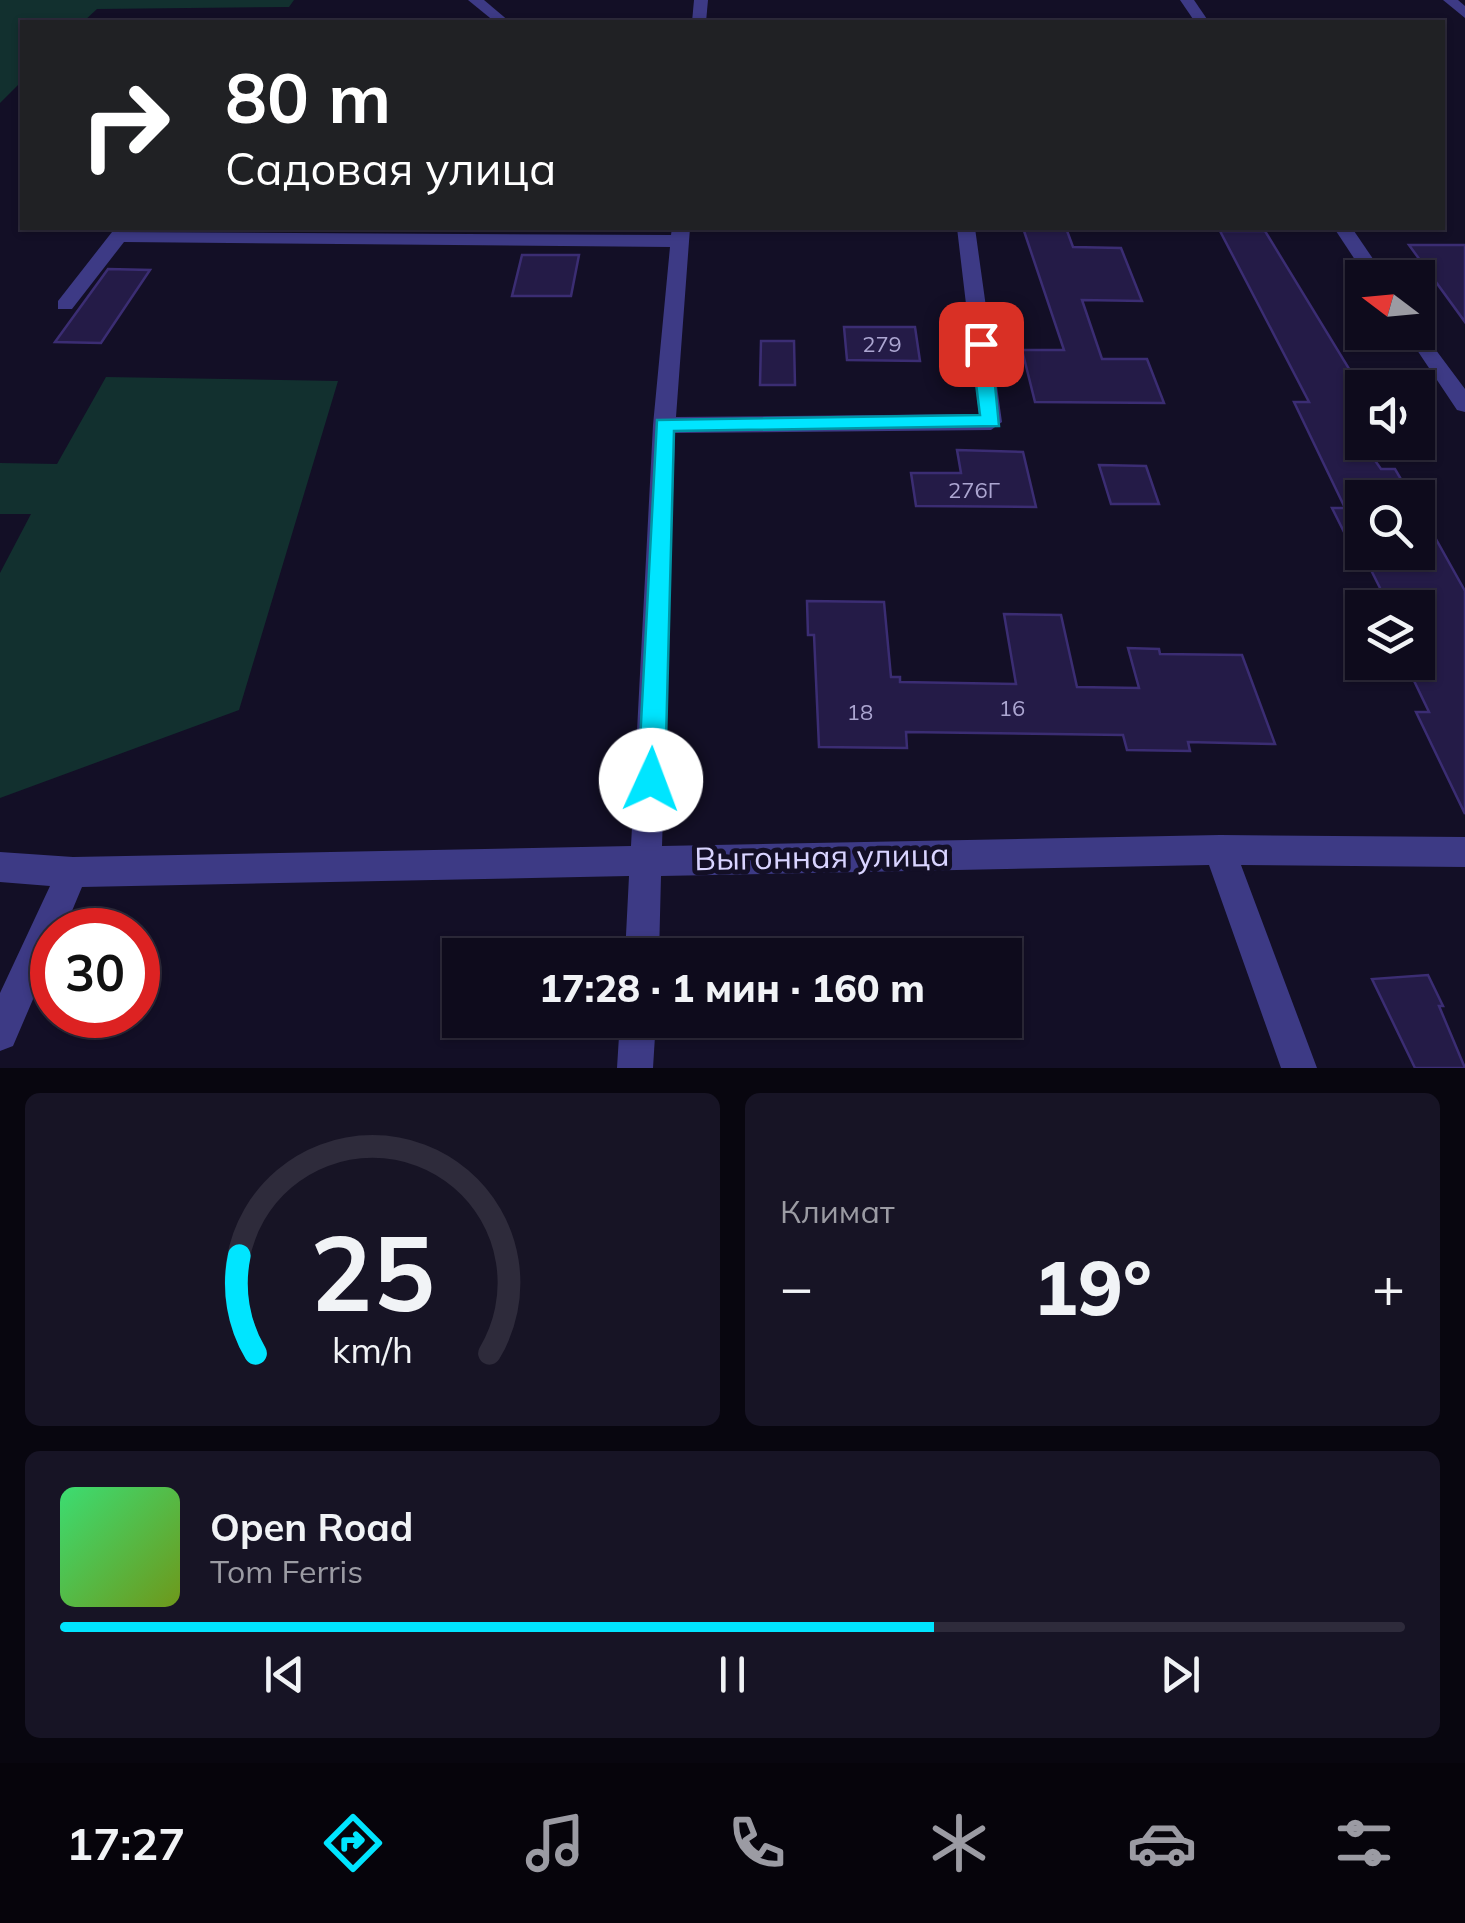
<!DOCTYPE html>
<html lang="ru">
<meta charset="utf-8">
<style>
:root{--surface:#0e0b1c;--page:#171425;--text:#f1f3f6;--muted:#9b9ba3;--line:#2e2b3b;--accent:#00e5ff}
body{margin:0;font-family:Mulish,sans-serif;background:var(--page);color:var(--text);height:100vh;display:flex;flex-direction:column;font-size:38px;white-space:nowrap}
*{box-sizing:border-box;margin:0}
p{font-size:32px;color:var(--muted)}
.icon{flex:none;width:55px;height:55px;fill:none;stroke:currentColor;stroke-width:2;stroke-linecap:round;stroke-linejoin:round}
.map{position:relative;height:1068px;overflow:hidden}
.panel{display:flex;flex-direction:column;gap:25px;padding:25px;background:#08060f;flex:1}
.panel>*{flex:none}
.top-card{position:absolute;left:20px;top:20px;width:1425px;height:210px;border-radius:0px;box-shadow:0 2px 8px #0004,0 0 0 2px var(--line);background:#202124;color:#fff;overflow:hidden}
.needle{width:65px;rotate:286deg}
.tools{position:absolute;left:1345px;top:260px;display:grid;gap:20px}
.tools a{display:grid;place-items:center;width:90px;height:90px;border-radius:0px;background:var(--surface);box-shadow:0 2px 8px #0004,0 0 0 2px var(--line);font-size:50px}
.speed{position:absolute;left:30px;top:908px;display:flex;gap:20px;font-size:50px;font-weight:700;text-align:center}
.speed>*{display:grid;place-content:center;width:130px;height:130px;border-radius:50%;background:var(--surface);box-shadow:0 2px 8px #0004,0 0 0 2px var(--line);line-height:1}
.speed .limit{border:15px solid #d22;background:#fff;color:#111}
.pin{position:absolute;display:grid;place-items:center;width:85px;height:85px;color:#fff;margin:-42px;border-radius:20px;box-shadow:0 5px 15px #0006}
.me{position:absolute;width:110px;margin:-55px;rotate:2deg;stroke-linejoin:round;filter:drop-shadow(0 0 8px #0008)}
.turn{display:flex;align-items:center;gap:35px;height:210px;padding:0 40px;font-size:45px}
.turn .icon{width:130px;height:130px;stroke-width:2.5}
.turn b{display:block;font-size:70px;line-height:85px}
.big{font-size:75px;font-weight:800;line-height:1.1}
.panel .tile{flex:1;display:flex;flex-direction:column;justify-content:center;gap:15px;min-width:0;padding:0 35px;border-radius:15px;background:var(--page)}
.panel .dial{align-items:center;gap:0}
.dial svg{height:260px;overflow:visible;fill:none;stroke:var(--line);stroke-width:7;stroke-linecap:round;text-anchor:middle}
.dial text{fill:var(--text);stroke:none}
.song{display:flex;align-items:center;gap:30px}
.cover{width:120px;height:120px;border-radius:15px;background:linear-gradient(135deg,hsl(140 70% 55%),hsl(80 70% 35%))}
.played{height:10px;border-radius:5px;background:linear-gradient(90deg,var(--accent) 65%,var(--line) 65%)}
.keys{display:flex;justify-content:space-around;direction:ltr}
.heat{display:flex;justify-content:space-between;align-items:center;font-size:55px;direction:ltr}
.panel .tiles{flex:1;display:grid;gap:25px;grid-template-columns:1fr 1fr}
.tile:last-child{grid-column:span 2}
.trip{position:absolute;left:442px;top:938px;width:580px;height:100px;border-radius:0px;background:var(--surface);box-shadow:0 2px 8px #0004,0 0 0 2px var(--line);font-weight:800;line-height:100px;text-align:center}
.tabs{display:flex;height:160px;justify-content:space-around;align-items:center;background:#06040b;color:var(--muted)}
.tabs .icon{width:70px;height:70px}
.tabs .current{color:var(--accent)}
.tabs b{font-size:45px;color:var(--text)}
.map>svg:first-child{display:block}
.green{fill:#12302f}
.building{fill:#241b47;stroke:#3b2d73;stroke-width:2.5}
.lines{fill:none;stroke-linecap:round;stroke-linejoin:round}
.minor{fill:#3d3a85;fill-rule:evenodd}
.route{fill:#00e5ff;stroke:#0095a6;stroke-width:2.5}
.labels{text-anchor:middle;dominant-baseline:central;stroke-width:10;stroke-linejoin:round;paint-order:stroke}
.number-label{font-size:22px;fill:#aca6d1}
.near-street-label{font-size:32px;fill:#d9d4ff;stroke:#130f26}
</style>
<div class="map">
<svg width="1465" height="1068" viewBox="0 0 1465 1068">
<rect width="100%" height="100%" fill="#130f26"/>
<g class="green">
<path d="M0 0H294L289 7 97 9 83 22H22V81L0 103Z"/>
<path d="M106 377 338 381 239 710 0 798V573L31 514H0V463L57 464Z"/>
</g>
<g class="building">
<path d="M1023 228H1066L1073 247 1121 248 1142 301 1082 300 1102 359H1147L1164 403 1035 402 1022 350H1064Z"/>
<path d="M1220 231H1265L1362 390V442L1381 469H1395L1412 498H1362V552H1418V507L1465 591V814L1416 712H1429L1405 662H1418V608H1390L1364 556H1356L1332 508H1345L1294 402H1309Z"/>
<path d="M1409 245H1465V322Z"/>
<path d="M522 255H579L571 296H512Z"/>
<path d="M108 269 150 270 101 343 55 342Z"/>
<path d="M844 327H915L920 361 847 360Z"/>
<path d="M761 341H794L795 385H760Z"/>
<path d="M957 450 1023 452 1036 507 916 506 911 473H961Z"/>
<path d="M1099 465 1146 466 1159 504H1111Z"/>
<path d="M807 601 884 602 891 677H900V682L1016 684 1004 614 1061 615 1077 687 1139 688 1128 648 1159 649 1160 654 1242 655 1275 744 1188 742 1190 751 1127 750 1123 735 906 732 907 748 819 747 814 635H808Z"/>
<path d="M1428 975 1443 1006H1439L1465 1068H1415L1372 979Z"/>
</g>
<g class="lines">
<g class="minor">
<path d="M468 0H484L510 22H495Z"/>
<path d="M694 0H708L706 22H692Z"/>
<path d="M1180 0H1194L1209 22H1195Z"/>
<path d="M1443 0H1458L1465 6V18Z"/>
<path d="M672 228H690L676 417 979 414 957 228H975L1002 422 991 430 675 433 662 846 1220 835 1465 837V867L1241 865 1317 1068H1281L1209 865 661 876 659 955H625L629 876 82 887 64 930H52V955L13 1046 0 1051V993L50 886 0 882V852L73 857 631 846 653 425 670 247 124 242 72 309H58V301L112 232 671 235Z"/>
<path d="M1334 228H1352L1386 278H1367Z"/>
<path d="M1418 326 1465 389V412L1457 410 1405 332H1418Z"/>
<path d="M620 1020H656L653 1068H617Z"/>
</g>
</g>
<path class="route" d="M981 338 991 344 999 426 674 431 665 780 661 789 651 793 642 789 638 780 657 420 980 415 971 344Z"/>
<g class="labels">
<g class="number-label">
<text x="882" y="344">279</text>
<text x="974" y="490">276Г</text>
<text x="1012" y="708">16</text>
<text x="860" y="712">18</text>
</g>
<g class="near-street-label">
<text transform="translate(822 856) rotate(-1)">Выгонная улица</text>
</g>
</g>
</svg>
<div class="tools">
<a><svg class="needle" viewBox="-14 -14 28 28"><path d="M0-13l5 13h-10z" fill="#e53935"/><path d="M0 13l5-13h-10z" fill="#9b9ba3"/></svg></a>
<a><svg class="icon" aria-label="sound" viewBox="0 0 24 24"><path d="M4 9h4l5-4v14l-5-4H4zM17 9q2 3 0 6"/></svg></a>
<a><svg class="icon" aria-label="search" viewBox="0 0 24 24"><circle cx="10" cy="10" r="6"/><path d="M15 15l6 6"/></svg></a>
<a><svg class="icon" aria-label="layers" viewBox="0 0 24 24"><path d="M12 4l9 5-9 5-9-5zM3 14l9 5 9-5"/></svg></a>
</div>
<div class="speed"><div class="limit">30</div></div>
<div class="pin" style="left:981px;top:344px;background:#d93025"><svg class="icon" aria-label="arrive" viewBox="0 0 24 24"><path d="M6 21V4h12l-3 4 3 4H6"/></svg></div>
<svg class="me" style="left:651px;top:780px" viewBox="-20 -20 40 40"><circle r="19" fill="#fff"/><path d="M0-13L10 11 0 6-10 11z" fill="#00e5ff"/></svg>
<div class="trip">17:28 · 1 мин · 160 m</div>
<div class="top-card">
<div class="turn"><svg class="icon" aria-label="right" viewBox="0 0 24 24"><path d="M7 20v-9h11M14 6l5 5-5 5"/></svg><div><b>80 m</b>Садовая улица</div></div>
</div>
</div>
<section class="panel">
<div class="tiles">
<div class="tile dial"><svg viewBox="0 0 100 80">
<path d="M14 69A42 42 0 1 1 86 69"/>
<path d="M14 69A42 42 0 0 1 9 39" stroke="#00e5ff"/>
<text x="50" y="56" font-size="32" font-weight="700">25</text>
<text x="50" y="72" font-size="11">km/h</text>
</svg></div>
<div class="tile"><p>Климат</p>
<div class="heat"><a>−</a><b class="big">19°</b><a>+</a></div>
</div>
<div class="tile">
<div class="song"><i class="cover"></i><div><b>Open Road</b><p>Tom Ferris</p></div></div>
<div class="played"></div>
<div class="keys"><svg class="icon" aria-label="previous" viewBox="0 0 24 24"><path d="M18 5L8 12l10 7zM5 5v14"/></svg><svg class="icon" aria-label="pause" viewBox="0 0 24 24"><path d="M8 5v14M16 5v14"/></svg><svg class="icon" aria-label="next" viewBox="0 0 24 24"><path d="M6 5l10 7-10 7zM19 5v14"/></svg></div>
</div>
</div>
</section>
<nav class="tabs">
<b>17:27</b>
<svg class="icon current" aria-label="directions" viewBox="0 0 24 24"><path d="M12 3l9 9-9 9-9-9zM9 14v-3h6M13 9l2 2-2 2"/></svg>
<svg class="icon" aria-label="music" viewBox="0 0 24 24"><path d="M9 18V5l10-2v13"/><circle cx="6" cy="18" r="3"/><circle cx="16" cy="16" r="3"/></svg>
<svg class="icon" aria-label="phone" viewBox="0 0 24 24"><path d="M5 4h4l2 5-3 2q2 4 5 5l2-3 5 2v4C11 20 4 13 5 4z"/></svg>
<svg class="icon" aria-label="climate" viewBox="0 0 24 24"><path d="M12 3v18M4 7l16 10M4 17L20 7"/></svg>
<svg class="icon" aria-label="car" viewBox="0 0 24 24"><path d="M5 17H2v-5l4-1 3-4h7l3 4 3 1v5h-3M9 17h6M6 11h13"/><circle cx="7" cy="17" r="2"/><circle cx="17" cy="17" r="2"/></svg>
<svg class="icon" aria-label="filters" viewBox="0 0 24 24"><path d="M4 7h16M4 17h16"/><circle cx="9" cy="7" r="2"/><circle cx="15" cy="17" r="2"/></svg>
</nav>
